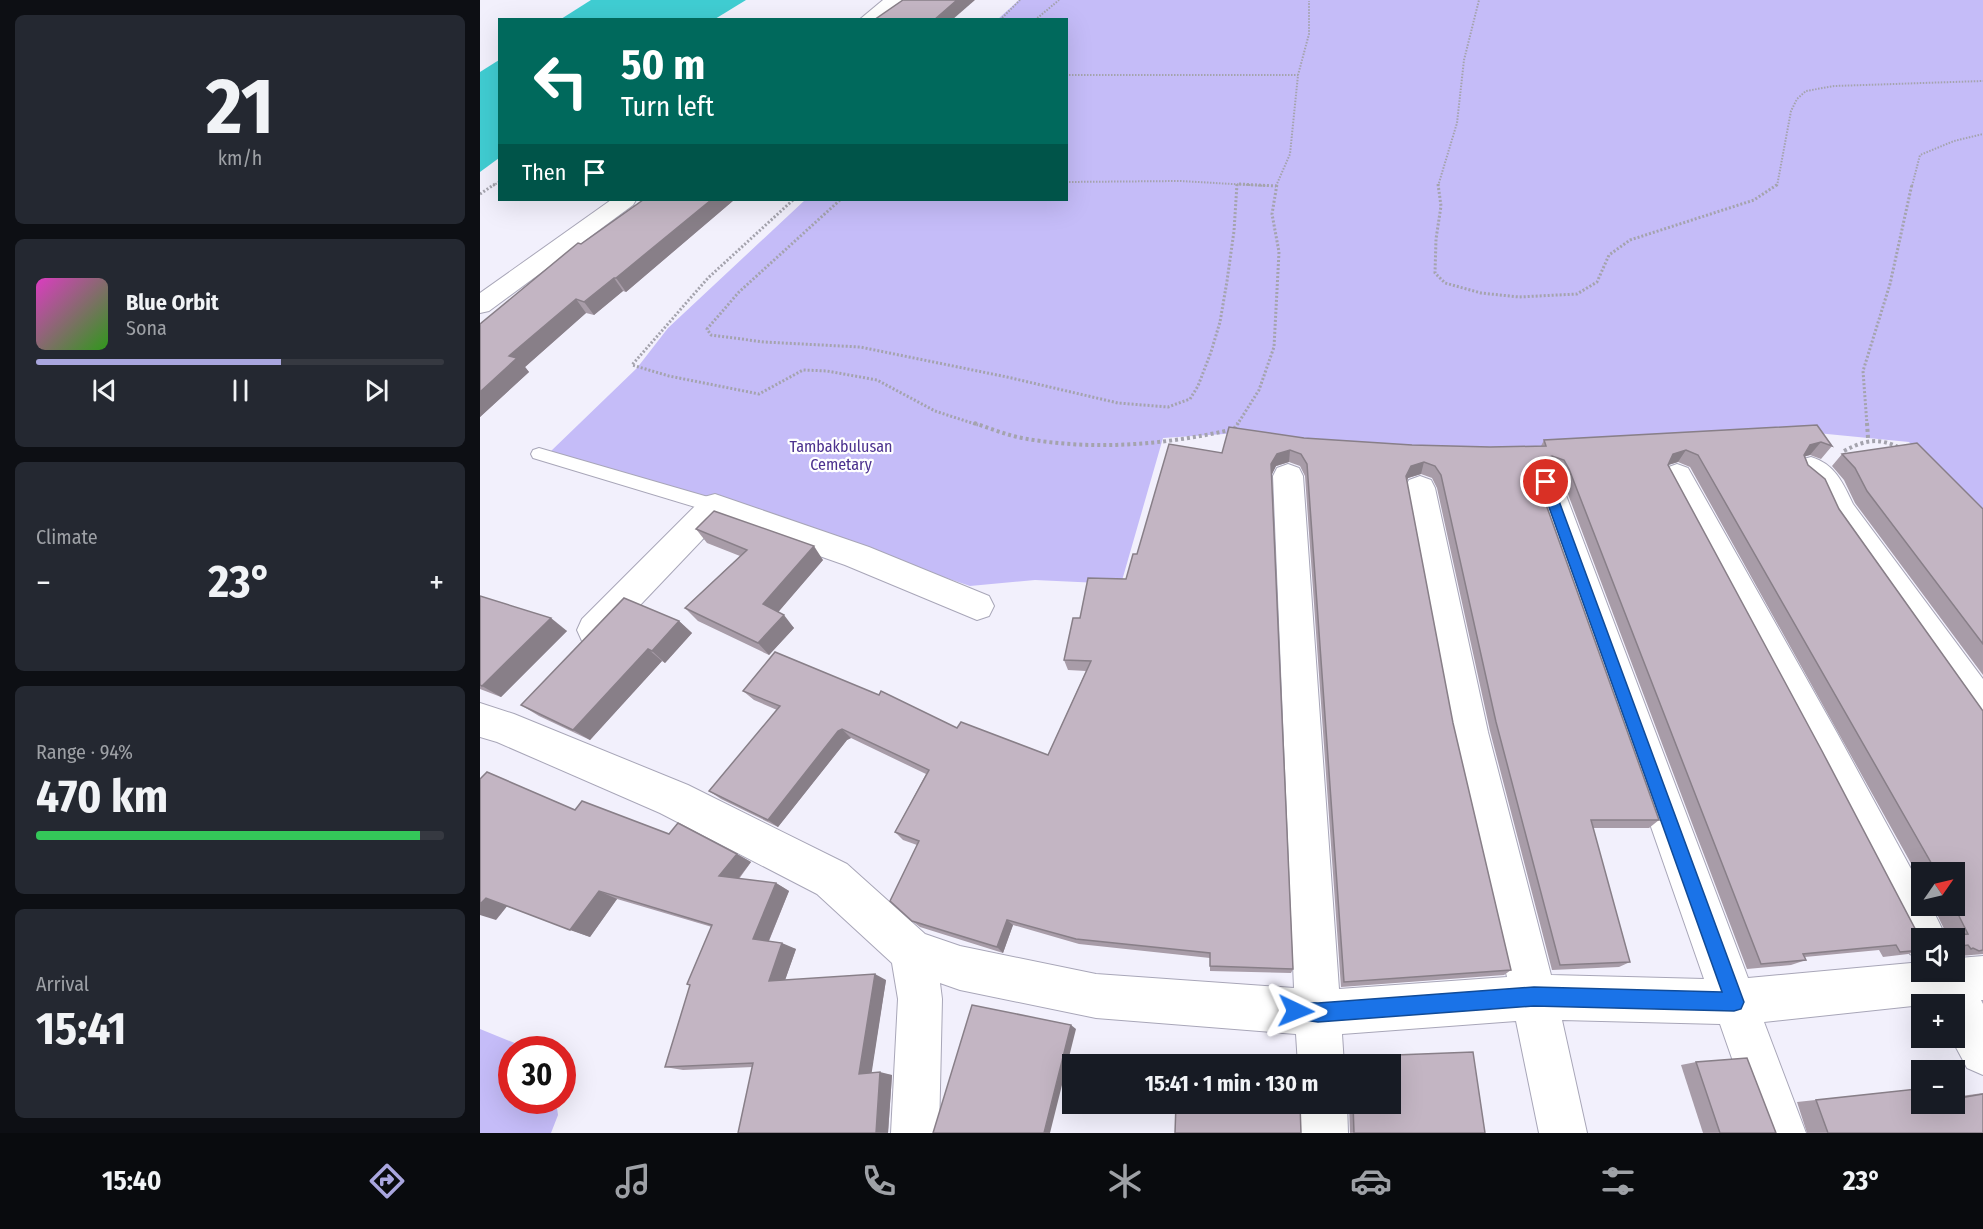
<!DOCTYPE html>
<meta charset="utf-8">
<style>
:root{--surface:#171b24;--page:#242831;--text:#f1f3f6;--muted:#9ea1a6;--line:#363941;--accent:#a9a6de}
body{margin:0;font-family:"Fira Sans Condensed",sans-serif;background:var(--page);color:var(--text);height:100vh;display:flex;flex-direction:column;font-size:22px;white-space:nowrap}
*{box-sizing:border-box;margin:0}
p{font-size:20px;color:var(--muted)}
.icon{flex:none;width:33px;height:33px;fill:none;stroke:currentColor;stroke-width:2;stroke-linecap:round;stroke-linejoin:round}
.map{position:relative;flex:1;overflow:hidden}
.panel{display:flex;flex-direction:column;gap:15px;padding:15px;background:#0d0f14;width:480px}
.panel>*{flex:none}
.guide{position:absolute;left:18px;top:18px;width:570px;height:183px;border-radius:0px;box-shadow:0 6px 24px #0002;background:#00695c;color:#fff;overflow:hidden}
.needle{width:39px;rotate:56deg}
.fabs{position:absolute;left:1431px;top:862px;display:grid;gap:12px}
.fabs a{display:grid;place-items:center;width:54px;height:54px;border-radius:0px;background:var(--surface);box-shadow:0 6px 24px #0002;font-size:30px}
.speed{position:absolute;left:18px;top:1036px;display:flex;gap:12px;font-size:30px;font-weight:700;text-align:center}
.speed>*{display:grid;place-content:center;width:78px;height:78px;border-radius:50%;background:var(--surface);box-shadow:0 6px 24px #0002;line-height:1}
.speed .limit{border:9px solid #d22;background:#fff;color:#111}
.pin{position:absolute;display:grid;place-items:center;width:51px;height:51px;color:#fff;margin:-26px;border:3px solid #fff;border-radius:50%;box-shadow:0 2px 6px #0007}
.me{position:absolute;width:66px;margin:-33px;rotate:92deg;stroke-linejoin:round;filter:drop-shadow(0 0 4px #0008)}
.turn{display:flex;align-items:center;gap:21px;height:126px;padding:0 24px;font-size:27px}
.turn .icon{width:78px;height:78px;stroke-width:2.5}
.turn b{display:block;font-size:42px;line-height:51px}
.then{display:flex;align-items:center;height:57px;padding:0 24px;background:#0003;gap:12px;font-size:22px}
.big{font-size:45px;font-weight:700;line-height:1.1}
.panel .card{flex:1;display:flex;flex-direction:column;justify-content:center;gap:9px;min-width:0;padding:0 21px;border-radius:9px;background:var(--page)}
.panel .dial{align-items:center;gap:0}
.dial b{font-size:78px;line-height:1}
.song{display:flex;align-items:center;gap:18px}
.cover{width:72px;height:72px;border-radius:9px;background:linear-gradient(135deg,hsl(310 70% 55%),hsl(110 70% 35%))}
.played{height:6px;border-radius:3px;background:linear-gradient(90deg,var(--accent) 60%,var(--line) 60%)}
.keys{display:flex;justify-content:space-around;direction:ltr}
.heat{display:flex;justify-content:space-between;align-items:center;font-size:33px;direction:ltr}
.charge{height:9px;border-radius:4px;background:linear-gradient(90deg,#34c759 94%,var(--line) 0)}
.trip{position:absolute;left:582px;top:1054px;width:339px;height:60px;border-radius:0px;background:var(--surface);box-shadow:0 6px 24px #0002;font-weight:700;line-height:60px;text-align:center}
.menu{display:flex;height:96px;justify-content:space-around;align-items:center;background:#090b0e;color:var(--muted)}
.menu .icon{width:42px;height:42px}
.menu .active{color:var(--accent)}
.menu b{font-size:27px;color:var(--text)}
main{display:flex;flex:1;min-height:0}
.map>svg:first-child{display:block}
.green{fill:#c5bcf8}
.water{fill:#40cdd2}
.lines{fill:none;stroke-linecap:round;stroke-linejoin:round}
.service-casing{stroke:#a8a6b8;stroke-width:2}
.minor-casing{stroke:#a8a6b8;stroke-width:2}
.path-far2{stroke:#a4a3ad;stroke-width:2;stroke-dasharray:1.5 1.5;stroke-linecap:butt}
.path-far1{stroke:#a4a3ad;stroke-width:3;stroke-dasharray:2 2;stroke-linecap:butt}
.path{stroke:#a4a3ad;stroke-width:4;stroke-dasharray:3 3;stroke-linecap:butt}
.service{fill:#fff;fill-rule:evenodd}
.minor{fill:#fff;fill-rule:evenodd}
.wall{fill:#a89ca8}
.shaded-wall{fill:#887f88}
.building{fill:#c3b5c3;stroke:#887f88;stroke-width:1.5}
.route{fill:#1a73e8;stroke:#114b97;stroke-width:1.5}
.labels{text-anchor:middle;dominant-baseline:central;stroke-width:4.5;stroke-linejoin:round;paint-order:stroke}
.park-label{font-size:16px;fill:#4c318e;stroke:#fff}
</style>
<main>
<section class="panel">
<div class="card dial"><b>21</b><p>km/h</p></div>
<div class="card">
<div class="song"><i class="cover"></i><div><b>Blue Orbit</b><p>Sona</p></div></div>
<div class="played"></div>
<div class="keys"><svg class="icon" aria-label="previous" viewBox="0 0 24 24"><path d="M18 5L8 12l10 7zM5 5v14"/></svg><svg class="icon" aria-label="pause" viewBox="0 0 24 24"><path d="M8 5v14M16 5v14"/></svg><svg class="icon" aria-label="next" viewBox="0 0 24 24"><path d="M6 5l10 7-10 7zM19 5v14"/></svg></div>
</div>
<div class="card"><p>Climate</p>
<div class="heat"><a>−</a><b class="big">23°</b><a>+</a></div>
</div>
<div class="card"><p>Range · 94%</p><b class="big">470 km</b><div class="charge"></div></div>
<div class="card"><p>Arrival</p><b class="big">15:41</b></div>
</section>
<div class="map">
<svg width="1503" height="1133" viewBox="0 0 1503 1133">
<rect width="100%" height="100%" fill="#f2f0fc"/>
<g class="green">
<path d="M539 0H1503V523L1429 442 1337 433 977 454 759 433 683 438 641 584 555 580 490 586 294 519 71 451 157 368 188 328 325 200H586V20L518 19Z"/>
<path d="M0 1029 42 1046 46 1050H32V1101H76L78 1115 71 1133H0Z"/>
</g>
<g class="water">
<path d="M111 0H266L235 19H81Z"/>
<path d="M19 60V158L0 172V72Z"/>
</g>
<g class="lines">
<defs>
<path id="service" d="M59 448 235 499 241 501 244 506 241 511 235 513 53 458 51 454 53 450Z"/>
<g id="minor">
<path d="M403 0H423L400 20H379Z"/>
<path d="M131 200H156L153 205 9 311 0 313V293Z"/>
<path d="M1331 457C1355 464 1363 483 1373 504L1503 679V726L1490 721 1350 520 1336 490 1320 476 1316 468 1320 460Z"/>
<path d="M808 464 819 468 823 476 859 989 1027 977 970 732 925 488 929 480 940 476 951 480 955 488 1008 732 1071 975 1224 979 1051 482 1055 474 1066 470 1077 474 1081 482 1268 978 1442 962V972H1474V955L1479 958 1503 956V1000H1501L1503 1004V1075L1487 1068 1471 1038H1474V1005H1442L1284 1022 1326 1133H1278L1240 1024 1082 1020 1107 1133H1059L1036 1021 862 1034 864 1065H818L816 1034 616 1018 480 990 460 983 462 999 459 1133H411L418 999 412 963 337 894 180 813 17 742 0 737V703L34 714 208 785 367 864 445 934 480 946 616 974 814 988 793 476 797 468Z"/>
<path d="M1197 464 1208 468 1357 733 1442 889V906H1451L1467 939H1442V959L1430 954 1331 759 1182 476 1186 468Z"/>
<path d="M235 494 389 547 509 596 514 606 509 616 497 620 365 565 240 521 126 641 114 645 102 641 97 630 102 619 224 497Z"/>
<path d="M819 1104H867L868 1133H820Z"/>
</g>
</defs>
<use href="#service" class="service-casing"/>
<use href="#minor" class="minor-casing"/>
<g class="path-far2">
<path d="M520 20 540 0"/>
<path d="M555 20 579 0"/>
<path d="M586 75H818"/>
<path d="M586 182 700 181 788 186"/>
<path d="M13 186 20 181"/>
<path d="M796 186 810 154 818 75 829 34V1"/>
<path d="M958 186 977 123 984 60 999 0"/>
<path d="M1297 186 1311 111 1317 99 1326 91 1354 86 1503 81"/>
<path d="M1432 186 1440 155 1474 141 1503 134"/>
</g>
<g class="path-far1">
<path d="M759 184 796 186"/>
<path d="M958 184 961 206 956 239 955 273 965 283 1001 293 1039 297 1097 294 1117 282 1129 255 1150 240 1274 200 1298 184"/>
<path d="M0 194 15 184"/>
<path d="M313 200 228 278 152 365 189 376 279 394 323 370 347 371 397 380 455 411 498 425"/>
<path d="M360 200 259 292 227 329 231 335 284 342 380 347 527 377 638 403 688 407 710 399 718 386 731 352 740 322 747 281 754 231 757 184"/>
<path d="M757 425 779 390 794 347 799 252 792 214 797 184"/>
<path d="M1387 425 1383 371 1410 284 1432 184"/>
</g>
<g class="path">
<path d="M494 423C510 428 526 435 542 438 612 451 686 445 754 429L758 423"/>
<path d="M1387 423 1388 438"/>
<path d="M1364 451C1385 440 1398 437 1420 448"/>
</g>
<use href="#service" class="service"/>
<use href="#minor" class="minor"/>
</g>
<g class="wall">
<path d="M163 200H254L146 292 143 291 114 315 106 313 45 367 49 372 0 417V324L101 244Z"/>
<path d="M1337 425 1352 446 1341 459 1330 455 1325 456 1328 465 1503 711V954L1480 956 1474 954V939H1452L1462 936 1467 935 1453 906H1474V873H1442V883L1210 467 1198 462 1188 465 1442 942V950L1428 954 1403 957 1399 950 1325 957 1326 960 1311 965 1267 969 1083 481 1078 472 1067 468 1055 472 1179 820 1169 828H1113L1150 962 1139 967 1072 970 1010 731 957 488 952 478 941 474 928 478 927 481 973 723 1031 970 1024 975 861 987 825 476 820 466 809 462 796 466 792 474 813 969 811 973 730 971V958L599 944 533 925 523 953 440 927 432 921 437 845 423 840 415 832 446 774 371 738 367 740 298 827 241 799 229 791 297 710 274 700 263 691 477 728 568 755 606 671 588 670 584 660 600 618 646 579 657 554 742 453 824 438 932 445 1010 447 1061 446 1064 440Z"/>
<path d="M1362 454 1503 509V675L1375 503 1364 480 1352 466Z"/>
<path d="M216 529 343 560 298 612 314 628 289 655 218 621 205 608 260 556 227 543Z"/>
<path d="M0 596 87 631 21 697 0 689Z"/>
<path d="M199 621 212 633 185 663 182 661 110 740 59 716 41 705Z"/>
<path d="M95 810 189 834 257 854 271 862 259 879 296 883 309 891 289 941 316 949 305 980H406L391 1073 412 1075 408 1133H258L273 1067 203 1070 185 1067 210 985 207 984 232 927 137 899 110 937 27 906 16 920Z"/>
<path d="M916 1055 1005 1133H870L869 1104H910L820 1064H865L866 1061 870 1058 911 1059V1058Z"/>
<path d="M1216 1062 1296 1133H1223L1201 1065Z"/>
<path d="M1437 1089 1442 1104H1474V1097L1503 1093V1133H1327L1317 1102Z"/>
</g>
<g class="shaded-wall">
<path d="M477 0H495L472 20H454Z"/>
<path d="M231 200H254L146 292 136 278Z"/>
<path d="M134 278 143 291 114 315 104 302Z"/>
<path d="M96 299 106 313 45 367 49 372 0 417V392L29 356Z"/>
<path d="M1341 442 1330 455 1319 458 1330 445Z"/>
<path d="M810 450 809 462 796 466 791 476V464L797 454Z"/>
<path d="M1206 450 1198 462 1185 466 1193 454Z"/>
<path d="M1072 456 1067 468 1054 472 1049 483 1060 460Z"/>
<path d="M944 462 941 474 928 478 923 488 926 476 931 466Z"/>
<path d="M334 546 343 560 294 617 283 604Z"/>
<path d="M304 615 314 628 289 655 278 643Z"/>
<path d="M71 618 87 631 21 697 2 686Z"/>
<path d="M199 621 212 633 185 663 172 651Z"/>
<path d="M168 649 182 661 110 740 93 730Z"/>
<path d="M362 729 371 738 367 740 298 827 288 820 358 731Z"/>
<path d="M257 854 271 862 254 884 239 876Z"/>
<path d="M296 883 309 891 287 945 273 939Z"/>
<path d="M119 891 137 899 110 937 90 930Z"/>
<path d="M6 898 28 905 16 920 0 915V904Z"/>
<path d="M527 920 533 925 523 953 517 947Z"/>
<path d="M302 943 316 949 303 986 289 981Z"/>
<path d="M395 974 406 980 391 1077 379 1074Z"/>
<path d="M591 1025 596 1029 570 1133H564Z"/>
<path d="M400 1072 412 1075 408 1133H396Z"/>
</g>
<g class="building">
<path d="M423 0H477L454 20H394Z"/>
<path d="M163 200H231L136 278H134L104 302 96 299 29 356 37 358 0 392V324L98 243 101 244Z"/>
<path d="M1337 425 1352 446 1341 442 1330 445 1324 455 1328 465 1345 479 1359 509 1503 711V950L1499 951 1493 948 1491 949 1488 945 1474 947V939H1462V936L1488 934 1474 906V873H1457L1218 455 1206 450 1193 454 1188 465 1342 751 1442 942V950L1420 952 1416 945 1323 954 1326 960 1281 964 1089 469 1084 460 1072 456 1060 460 1054 471 1179 820H1111L1150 962 1080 965 1016 722 961 475 955 466 944 462 931 466 926 476 973 723 1031 970 864 982 827 464 821 454 810 450 797 454 791 464 813 969 730 966V953L596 939 527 920 517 947 432 921 410 901 439 841 415 832 449 770 362 729 358 731 288 820 229 791 300 706 263 691 295 652 399 695 401 691 477 728 481 722 568 755 611 661 584 660 593 618H600L608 578 646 579 653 554H657L689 444 742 453 749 427 824 438 932 445 1010 447 1066 446 1064 440Z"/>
<path d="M1437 443 1503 509V644L1387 491 1375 468 1362 454Z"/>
<path d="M234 511 334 546 283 604 304 615 278 643 205 608 267 550 216 529Z"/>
<path d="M0 596 71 618 2 686 0 685Z"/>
<path d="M144 598 199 621 172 651 168 649 93 730 41 705Z"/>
<path d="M7 772 95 810 102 801 189 834 198 823 257 854 239 876 296 883 273 939 302 943 289 981 395 974 379 1074 400 1072 396 1133H258L273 1063 185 1067 210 985 207 984 232 925 119 891 90 930 6 898 0 904V779Z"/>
<path d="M492 1005 591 1025 564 1133H453Z"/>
<path d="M993 1052 1005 1133H874L873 1104H910V1065H697L698 1057H818L820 1064H868L870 1058 916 1059V1055Z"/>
<path d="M1267 1058 1296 1133H1240L1216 1062Z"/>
<path d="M1437 1089 1442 1099V1104H1474V1099L1503 1094V1133H1348L1336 1100Z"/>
<path d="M696 1104H820L821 1133H695Z"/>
</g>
<path class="route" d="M1066 477 1072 482 1264 1002 1261 1009 1254 1011 1054 1006 838 1022 810 1018 807 1011 810 1004 816 1002 838 1003 1054 987 1242 992 1060 482Z"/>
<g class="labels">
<g class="park-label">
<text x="361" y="446">Tambakbulusan<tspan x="361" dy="18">Cemetary</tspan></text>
</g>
</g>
</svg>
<div class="fabs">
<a><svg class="needle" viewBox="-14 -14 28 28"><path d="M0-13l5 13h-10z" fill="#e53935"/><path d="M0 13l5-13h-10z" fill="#9ea1a6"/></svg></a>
<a><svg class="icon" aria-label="sound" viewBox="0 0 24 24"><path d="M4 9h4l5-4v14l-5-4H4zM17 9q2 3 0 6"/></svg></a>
<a>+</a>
<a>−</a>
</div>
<div class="speed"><div class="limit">30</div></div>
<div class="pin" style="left:1066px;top:482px;background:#d93025"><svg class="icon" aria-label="arrive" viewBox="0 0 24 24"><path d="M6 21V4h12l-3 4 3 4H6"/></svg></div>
<svg class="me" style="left:816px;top:1011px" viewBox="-20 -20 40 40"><path d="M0-17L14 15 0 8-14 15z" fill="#1a73e8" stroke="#fff" stroke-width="4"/></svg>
<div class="trip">15:41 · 1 min · 130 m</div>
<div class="guide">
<div class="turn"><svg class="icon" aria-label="left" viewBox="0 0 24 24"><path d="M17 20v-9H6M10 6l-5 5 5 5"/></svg><div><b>50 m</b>Turn left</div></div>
<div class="then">Then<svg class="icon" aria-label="arrive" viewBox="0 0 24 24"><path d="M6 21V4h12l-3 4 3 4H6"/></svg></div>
</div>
</div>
</main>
<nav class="menu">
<b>15:40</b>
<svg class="icon active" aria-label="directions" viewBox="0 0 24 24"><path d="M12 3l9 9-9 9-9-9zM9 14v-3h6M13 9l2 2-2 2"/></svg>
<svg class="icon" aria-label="music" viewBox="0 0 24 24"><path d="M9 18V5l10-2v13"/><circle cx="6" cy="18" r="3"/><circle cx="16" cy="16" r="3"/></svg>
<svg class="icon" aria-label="phone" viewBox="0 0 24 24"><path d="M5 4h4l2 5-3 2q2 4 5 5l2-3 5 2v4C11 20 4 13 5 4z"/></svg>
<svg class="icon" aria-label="climate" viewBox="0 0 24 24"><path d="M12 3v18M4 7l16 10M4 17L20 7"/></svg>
<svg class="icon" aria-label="car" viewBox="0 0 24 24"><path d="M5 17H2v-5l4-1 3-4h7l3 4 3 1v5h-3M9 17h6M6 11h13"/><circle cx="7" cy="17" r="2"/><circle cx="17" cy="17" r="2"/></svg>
<svg class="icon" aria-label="filters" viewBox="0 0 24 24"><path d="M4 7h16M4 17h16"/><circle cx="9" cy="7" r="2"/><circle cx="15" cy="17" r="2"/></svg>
<b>23°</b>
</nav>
